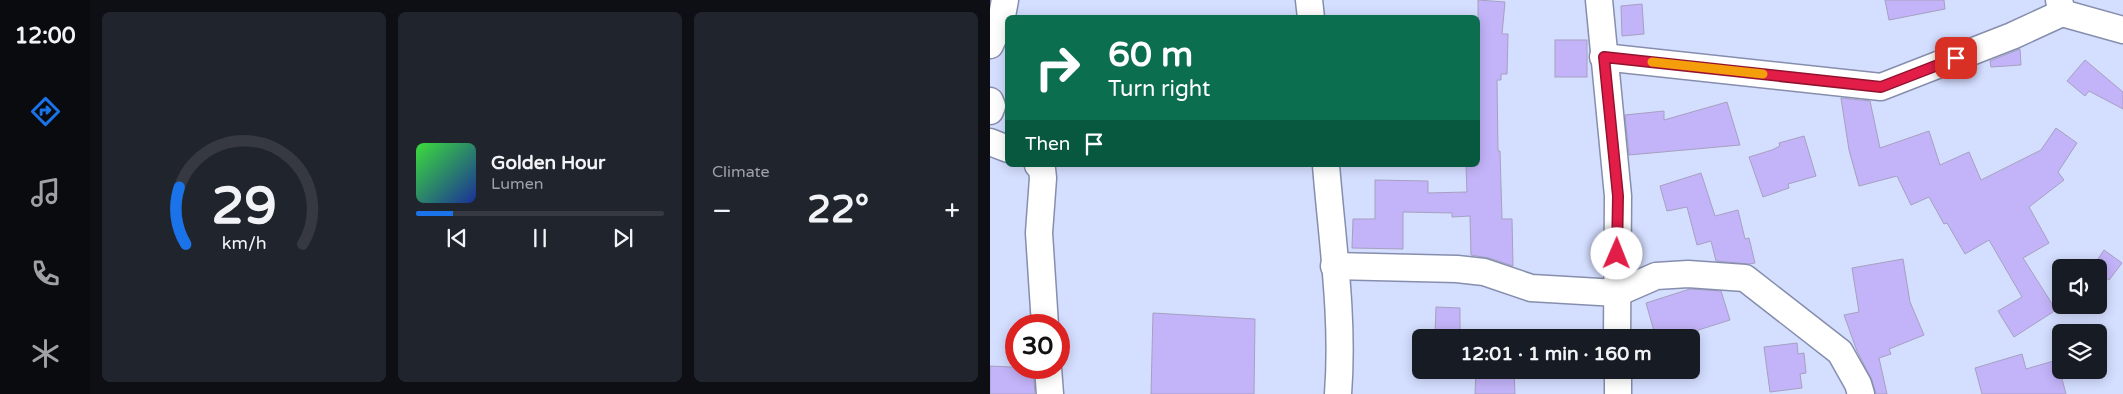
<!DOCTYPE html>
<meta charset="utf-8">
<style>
:root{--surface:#171b24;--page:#20242c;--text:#f1f3f6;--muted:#9ea1a6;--line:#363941;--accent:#1a73e8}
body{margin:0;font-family:"Varela Round",sans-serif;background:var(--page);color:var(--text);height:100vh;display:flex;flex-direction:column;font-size:19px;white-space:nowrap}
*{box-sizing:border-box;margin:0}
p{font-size:16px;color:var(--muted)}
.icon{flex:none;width:28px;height:28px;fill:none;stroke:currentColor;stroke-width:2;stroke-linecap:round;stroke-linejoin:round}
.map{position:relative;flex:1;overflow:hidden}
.details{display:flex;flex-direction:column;gap:12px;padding:12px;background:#0d0f14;width:900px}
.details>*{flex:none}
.hud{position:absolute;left:15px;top:15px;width:475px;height:152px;border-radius:8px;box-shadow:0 2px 12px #0003;background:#0b6e4f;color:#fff;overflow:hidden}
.fabs{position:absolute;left:1062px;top:259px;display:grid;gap:10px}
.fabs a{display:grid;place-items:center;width:55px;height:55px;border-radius:8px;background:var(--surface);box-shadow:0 2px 12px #0003;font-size:25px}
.speed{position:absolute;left:15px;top:314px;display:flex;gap:10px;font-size:25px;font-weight:700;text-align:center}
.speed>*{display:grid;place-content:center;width:65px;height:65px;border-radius:50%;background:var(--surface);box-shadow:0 2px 12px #0003;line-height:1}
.speed .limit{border:8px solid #d22;background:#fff;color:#111}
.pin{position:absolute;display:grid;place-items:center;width:42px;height:42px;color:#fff;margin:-21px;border-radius:10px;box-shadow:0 2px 8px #0006}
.me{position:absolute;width:55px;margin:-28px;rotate:1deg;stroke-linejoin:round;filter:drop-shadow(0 0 4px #0008)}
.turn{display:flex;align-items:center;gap:18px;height:105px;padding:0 20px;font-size:22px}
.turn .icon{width:65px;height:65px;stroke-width:2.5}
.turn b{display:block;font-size:35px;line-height:42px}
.then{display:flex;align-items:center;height:48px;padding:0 20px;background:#0003;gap:10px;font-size:19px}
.big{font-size:38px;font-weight:700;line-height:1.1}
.details .tile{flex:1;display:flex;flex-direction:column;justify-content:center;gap:8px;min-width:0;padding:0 18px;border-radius:8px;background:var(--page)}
.details .dial{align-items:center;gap:0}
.dial svg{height:130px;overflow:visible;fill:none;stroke:var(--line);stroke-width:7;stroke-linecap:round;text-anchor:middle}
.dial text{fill:var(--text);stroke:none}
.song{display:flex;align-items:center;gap:15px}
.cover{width:60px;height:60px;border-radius:8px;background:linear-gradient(135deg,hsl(120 70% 55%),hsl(230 70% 35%))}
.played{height:5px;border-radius:2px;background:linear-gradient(90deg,var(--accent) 15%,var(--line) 15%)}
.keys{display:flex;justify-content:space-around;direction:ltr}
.heat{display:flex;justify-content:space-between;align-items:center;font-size:28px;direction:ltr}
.details .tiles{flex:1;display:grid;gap:12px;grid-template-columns:repeat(3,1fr)}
.trip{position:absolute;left:422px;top:329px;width:288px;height:50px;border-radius:8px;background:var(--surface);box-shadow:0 2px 12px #0003;font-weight:700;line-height:50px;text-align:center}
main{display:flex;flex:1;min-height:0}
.dock{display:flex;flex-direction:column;width:90px;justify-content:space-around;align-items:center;background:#090b0e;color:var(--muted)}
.dock .icon{width:35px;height:35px}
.dock .on{color:var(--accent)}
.dock b{font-size:22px;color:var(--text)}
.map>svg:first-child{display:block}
.building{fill:#c3b4f9;stroke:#a6a0c0}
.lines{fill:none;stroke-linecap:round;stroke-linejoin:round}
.street-casing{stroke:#868ead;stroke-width:29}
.street{stroke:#fff;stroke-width:26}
.route-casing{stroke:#92132f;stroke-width:12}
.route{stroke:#e11d48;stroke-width:9}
.slow{stroke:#f59e0b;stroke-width:9}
</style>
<main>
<nav class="dock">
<b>12:00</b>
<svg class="icon on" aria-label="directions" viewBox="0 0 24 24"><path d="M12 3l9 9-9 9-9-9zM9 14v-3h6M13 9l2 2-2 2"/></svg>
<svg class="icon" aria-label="music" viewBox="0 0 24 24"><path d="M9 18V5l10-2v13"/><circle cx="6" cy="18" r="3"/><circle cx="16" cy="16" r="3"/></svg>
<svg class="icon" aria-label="phone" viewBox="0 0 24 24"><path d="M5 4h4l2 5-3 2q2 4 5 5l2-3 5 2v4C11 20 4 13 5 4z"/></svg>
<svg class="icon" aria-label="climate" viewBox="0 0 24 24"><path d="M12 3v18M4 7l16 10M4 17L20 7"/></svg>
</nav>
<section class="details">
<div class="tiles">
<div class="tile dial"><svg viewBox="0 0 100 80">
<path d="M14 69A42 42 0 1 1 86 69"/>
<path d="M14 69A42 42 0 0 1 10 34" stroke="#1a73e8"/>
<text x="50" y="56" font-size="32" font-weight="700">29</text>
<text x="50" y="72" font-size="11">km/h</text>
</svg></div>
<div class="tile">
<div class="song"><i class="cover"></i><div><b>Golden Hour</b><p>Lumen</p></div></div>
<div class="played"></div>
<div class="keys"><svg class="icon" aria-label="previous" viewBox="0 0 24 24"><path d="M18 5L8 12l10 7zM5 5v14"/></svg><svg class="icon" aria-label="pause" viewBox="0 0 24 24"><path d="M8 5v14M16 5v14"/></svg><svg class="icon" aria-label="next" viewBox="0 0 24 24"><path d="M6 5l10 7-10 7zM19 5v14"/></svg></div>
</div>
<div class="tile"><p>Climate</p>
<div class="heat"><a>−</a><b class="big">22°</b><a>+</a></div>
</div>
</div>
</section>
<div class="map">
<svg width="1133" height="394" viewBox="0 0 1133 394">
<rect width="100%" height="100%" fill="#d4deff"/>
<g class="building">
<path d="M488 0 515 2 512 34H518L517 74H511V80H507L508 151H510L512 219H522L523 266 499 258 481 255 480 216 462 217V213L413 212V249L362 248 363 219H385V180L438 181V193L477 192 476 165H488Z"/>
<path d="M895 0H954L955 9 899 20Z"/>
<path d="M652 4 654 34 632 36 631 6Z"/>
<rect x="565" y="40" width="32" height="37"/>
<path d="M1030 49 1031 65 1001 67 1000 61Z"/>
<path d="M1095 60 1133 92V109L1099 91 1095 96 1077 81Z"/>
<path d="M851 98 880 101 890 148 939 131 950 165 979 152 991 180 1051 150 1066 128 1087 143 1068 172 1074 180 1039 207 1059 243 1033 258 1066 310 1024 337 1008 311 1032 297 999 240 975 254 957 223 954 224 939 197 921 205 907 176 869 186 859 150Z"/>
<path d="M737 102 750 145 639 155 635 115 674 111V120Z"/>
<path d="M814 136 826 176 798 184 799 188 773 197 759 157 782 150 790 146 789 143Z"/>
<path d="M711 173 725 216 748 210 755 239 759 238 765 263 759 264 726 261 721 241 707 245 697 207 677 211 670 186Z"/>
<path d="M1114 250 1132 263 1119 280 1109 274V268H1102Z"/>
<path d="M913 259 920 302 934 335 899 349 901 354 889 358 897 394H886L882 380 867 351 854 315 869 312 862 268Z"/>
<path d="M700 289 731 291 740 320 683 338H666L656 303Z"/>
<path d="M446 307 470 308V335L445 334Z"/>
<path d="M163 313 265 319 264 394H161Z"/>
<path d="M807 343 808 354 814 353 816 373 810 374 812 388 780 392 774 347Z"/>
<path d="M1032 354 1036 369 1067 360 1076 394H992L985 368Z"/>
<path d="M0 366 43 368 45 394H0Z"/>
<path d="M486 370H524L525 394H485Z"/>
</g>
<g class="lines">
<defs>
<g id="street">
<path d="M319 0 321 18"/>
<path d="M609 0 628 196 627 338"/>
<path d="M1069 0 1072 13 1133 30"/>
<path d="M0 45 11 21 15 0"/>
<path d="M613 57 891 87 1022 36 1072 13"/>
<path d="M0 101 2 106 0 111"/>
<path d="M0 142 18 149"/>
<path d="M48 165 52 169 53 178 49 233 55 325"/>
<path d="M336 165C342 240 354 318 348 394"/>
<path d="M344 266 467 269 494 272 541 288 627 293 666 276 698 274 755 278 850 352 868 384 871 394"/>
<path d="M58 368 60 394"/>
<path d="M628 370V394"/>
</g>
</defs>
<use href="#street" class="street-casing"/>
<use href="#street" class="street"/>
</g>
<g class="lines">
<defs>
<path id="route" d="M627 254 628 196 614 57 891 87 966 58"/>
</defs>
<use href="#route" class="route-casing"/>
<use href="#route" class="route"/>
<path class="slow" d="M662 62 773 74"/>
</g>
</svg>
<div class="fabs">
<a><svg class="icon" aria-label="sound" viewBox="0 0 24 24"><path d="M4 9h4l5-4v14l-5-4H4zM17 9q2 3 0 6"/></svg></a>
<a><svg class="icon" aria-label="layers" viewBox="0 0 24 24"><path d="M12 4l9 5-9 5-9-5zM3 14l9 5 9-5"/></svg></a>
</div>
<div class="speed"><div class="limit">30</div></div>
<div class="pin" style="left:966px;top:58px;background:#d93025"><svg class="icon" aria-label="arrive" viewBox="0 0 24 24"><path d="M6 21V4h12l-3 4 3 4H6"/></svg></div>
<svg class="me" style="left:627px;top:254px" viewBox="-20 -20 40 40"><circle r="19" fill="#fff"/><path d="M0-13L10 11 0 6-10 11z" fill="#e11d48"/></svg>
<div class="trip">12:01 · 1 min · 160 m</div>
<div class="hud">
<div class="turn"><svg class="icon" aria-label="right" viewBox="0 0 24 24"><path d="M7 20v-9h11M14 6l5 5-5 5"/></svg><div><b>60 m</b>Turn right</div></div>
<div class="then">Then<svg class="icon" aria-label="arrive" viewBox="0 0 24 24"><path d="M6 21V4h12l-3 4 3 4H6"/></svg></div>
</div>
</div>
</main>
